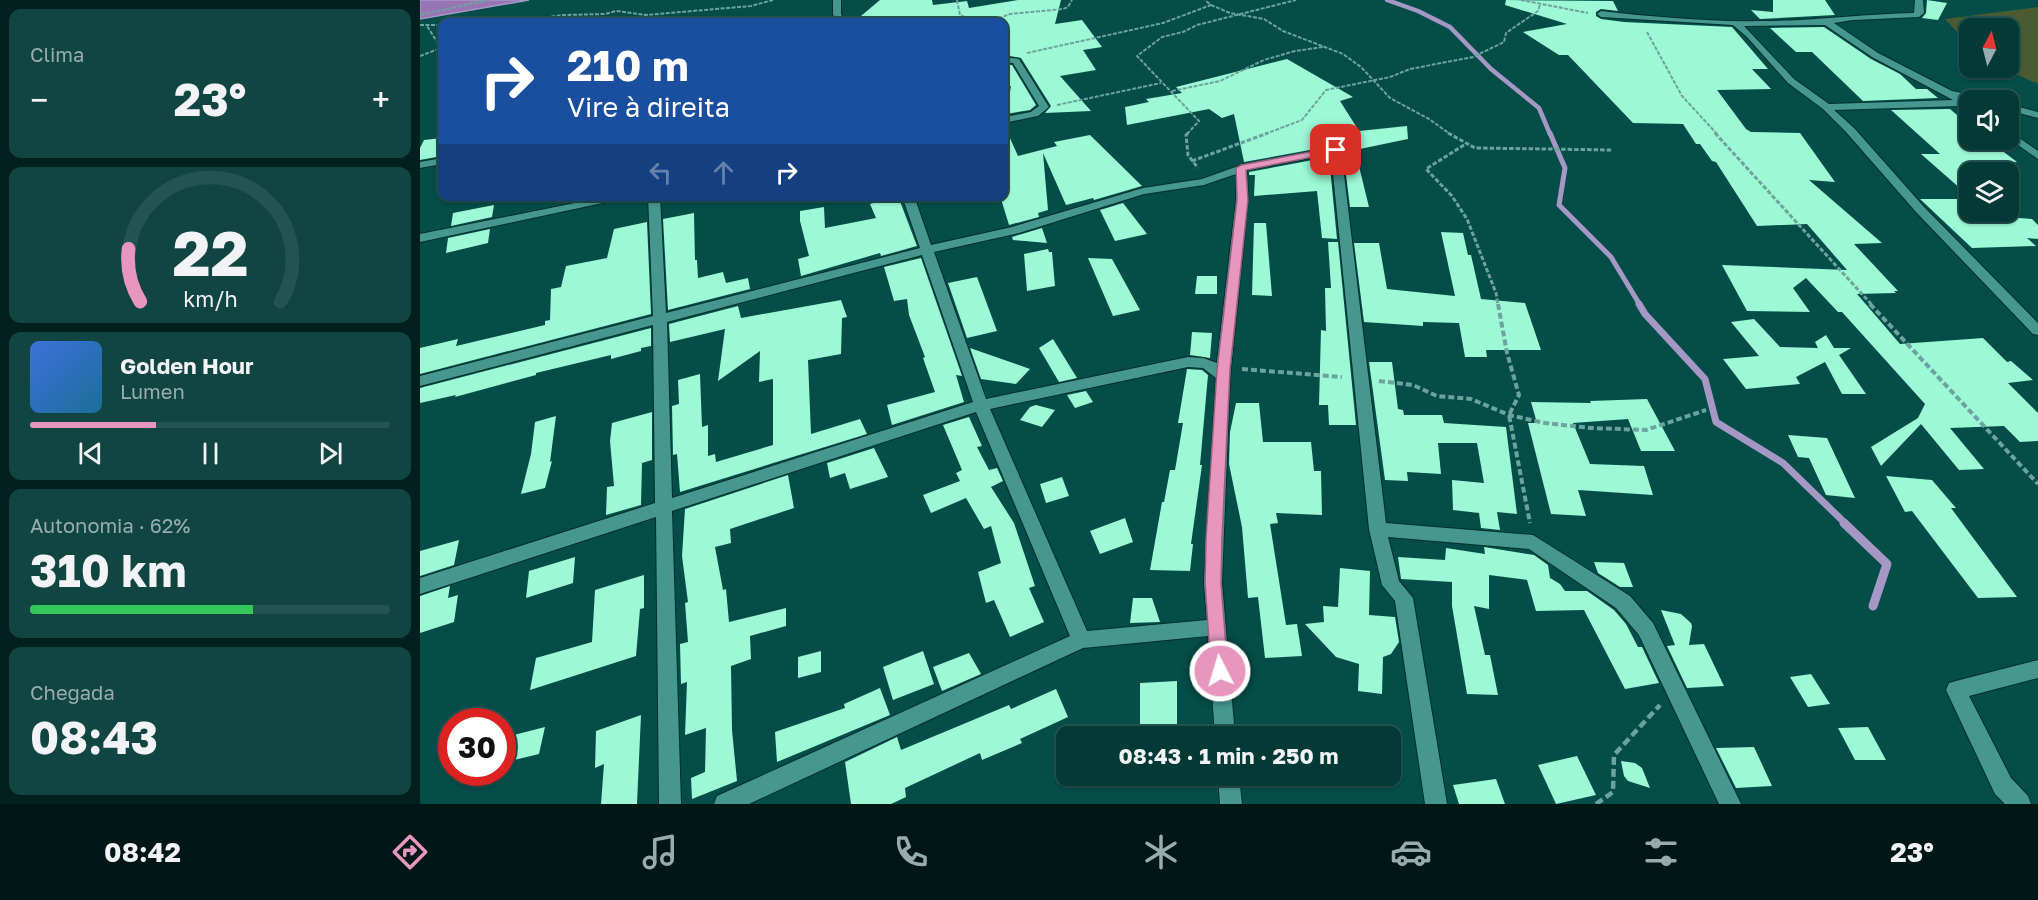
<!DOCTYPE html>
<html lang="pt">
<meta charset="utf-8">
<style>
:root{--surface:#033a36;--page:#114542;--text:#f1f3f6;--muted:#97adad;--line:#245451;--accent:#e797bd}
body{margin:0;font-family:"Golos Text",sans-serif;background:var(--page);color:var(--text);height:100vh;display:flex;flex-direction:column;font-size:22px;white-space:nowrap}
*{box-sizing:border-box;margin:0}
p{font-size:20px;color:var(--muted)}
.icon{flex:none;width:33px;height:33px;fill:none;stroke:currentColor;stroke-width:2;stroke-linecap:round;stroke-linejoin:round}
.map{position:relative;flex:1;overflow:hidden}
.side{display:flex;flex-direction:column;gap:9px;padding:9px;background:#02201e;width:420px}
.side>*{flex:none}
.guide{position:absolute;left:18px;top:18px;width:570px;height:183px;border-radius:12px;box-shadow:0 2px 4px #0004,0 0 0 2px var(--line);background:#1a4fa0;color:#fff;overflow:hidden}
.needle{width:39px;rotate:7deg}
.fabs{position:absolute;left:1539px;top:18px;display:grid;gap:12px}
.fabs a{display:grid;place-items:center;width:60px;height:60px;border-radius:12px;background:var(--surface);box-shadow:0 2px 4px #0004,0 0 0 2px var(--line);font-size:30px}
.speed{position:absolute;left:18px;top:708px;display:flex;gap:12px;font-size:30px;font-weight:700;text-align:center}
.speed>*{display:grid;place-content:center;width:78px;height:78px;border-radius:50%;background:var(--surface);box-shadow:0 2px 4px #0004,0 0 0 2px var(--line);line-height:1}
.speed .limit{border:9px solid #d22;background:#fff;color:#111}
.pin{position:absolute;display:grid;place-items:center;width:51px;height:51px;color:#fff;margin:-26px;border-radius:12px;box-shadow:0 3px 9px #0006}
.me{position:absolute;width:66px;margin:-33px;rotate:355deg;stroke-linejoin:round;filter:drop-shadow(0 0 4px #0008)}
.turn{display:flex;align-items:center;gap:21px;height:126px;padding:0 30px;font-size:27px}
.turn .icon{width:78px;height:78px;stroke-width:2.5}
.turn b{display:block;font-size:42px;line-height:51px}
.lanes{display:flex;align-items:center;height:57px;padding:0 30px;background:#0003;justify-content:center;gap:30px;direction:ltr}
.lanes .off{opacity:.35}
.big{font-size:45px;font-weight:700;line-height:1.1}
.side .card{flex:1;display:flex;flex-direction:column;justify-content:center;gap:9px;min-width:0;padding:0 21px;border-radius:12px;background:var(--page)}
.side .dial{align-items:center;gap:0}
.dial svg{height:156px;overflow:visible;fill:none;stroke:var(--line);stroke-width:7;stroke-linecap:round;text-anchor:middle}
.dial text{fill:var(--text);stroke:none}
.song{display:flex;align-items:center;gap:18px}
.cover{width:72px;height:72px;border-radius:9px;background:linear-gradient(135deg,hsl(220 70% 55%),hsl(200 70% 35%))}
.played{height:6px;border-radius:3px;background:linear-gradient(90deg,var(--accent) 35%,var(--line) 35%)}
.keys{display:flex;justify-content:space-around;direction:ltr}
.heat{display:flex;justify-content:space-between;align-items:center;font-size:33px;direction:ltr}
.charge{height:9px;border-radius:4px;background:linear-gradient(90deg,#34c759 62%,var(--line) 0)}
.trip{position:absolute;left:636px;top:726px;width:345px;height:60px;border-radius:12px;background:var(--surface);box-shadow:0 2px 4px #0004,0 0 0 2px var(--line);font-weight:700;line-height:60px;text-align:center}
.menu{display:flex;height:96px;justify-content:space-around;align-items:center;background:#011716;color:var(--muted)}
.menu .icon{width:42px;height:42px}
.menu .on{color:var(--accent)}
.menu b{font-size:27px;color:var(--text)}
main{display:flex;flex:1;min-height:0}
.map>svg:first-child{display:block}
.green{fill:#4a5a33}
.water{fill:#9876b6;stroke:#a598c4;stroke-width:1.5}
.lines{fill:none;stroke-linecap:round;stroke-linejoin:round}
.stream-far3{stroke:#a598c4;stroke-width:4.5}
.stream-far2{stroke:#a598c4;stroke-width:5}
.stream-far1{stroke:#a598c4;stroke-width:7}
.stream{stroke:#a598c4;stroke-width:9}
.building{fill:#9cf8d5}
.minor-casing{stroke:#00302d;stroke-width:2}
.path-far3{stroke:#6da39e;stroke-width:2;stroke-dasharray:4 1.5;stroke-linecap:butt}
.path-far2{stroke:#6da39e;stroke-width:3;stroke-dasharray:4.5 2;stroke-linecap:butt}
.path-far1{stroke:#6da39e;stroke-width:4;stroke-dasharray:6 3;stroke-linecap:butt}
.path{stroke:#6da39e;stroke-width:4.5;stroke-dasharray:8 4;stroke-linecap:butt}
.minor{fill:#459790;fill-rule:evenodd}
.route{fill:#e797bd;stroke:#96627b;stroke-width:1.5}
</style>
<main>
<section class="side">
<div class="card"><p>Clima</p>
<div class="heat"><a>−</a><b class="big">23°</b><a>+</a></div>
</div>
<div class="card dial"><svg viewBox="0 0 100 80">
<path d="M14 69A42 42 0 1 1 86 69"/>
<path d="M14 69A42 42 0 0 1 8 42" stroke="#e797bd"/>
<text x="50" y="56" font-size="32" font-weight="700">22</text>
<text x="50" y="72" font-size="11">km/h</text>
</svg></div>
<div class="card">
<div class="song"><i class="cover"></i><div><b>Golden Hour</b><p>Lumen</p></div></div>
<div class="played"></div>
<div class="keys"><svg class="icon" aria-label="previous" viewBox="0 0 24 24"><path d="M18 5L8 12l10 7zM5 5v14"/></svg><svg class="icon" aria-label="pause" viewBox="0 0 24 24"><path d="M8 5v14M16 5v14"/></svg><svg class="icon" aria-label="next" viewBox="0 0 24 24"><path d="M6 5l10 7-10 7zM19 5v14"/></svg></div>
</div>
<div class="card"><p>Autonomia · 62%</p><b class="big">310 km</b><div class="charge"></div></div>
<div class="card"><p>Chegada</p><b class="big">08:43</b></div>
</section>
<div class="map">
<svg width="1618" height="804" viewBox="0 0 1618 804">
<rect width="100%" height="100%" fill="#044d48"/>
<path class="green" d="M1618 7V84L1582 68H1588V28H1550L1549 45 1525 19Z"/>
<path class="water" d="M0 0H109L0 19Z"/>
<g class="lines">
<path class="stream-far3" d="M967 0 998 11 1030 27 1071 69 1119 108 1130 134"/>
<path class="stream-far2" d="M1130 133 1145 168 1139 205 1191 257 1220 305"/>
<path class="stream-far1" d="M1219 304 1225 314 1285 379 1296 422 1363 463 1426 524"/>
<path class="stream" d="M1424 523 1467 564 1453 606"/>
</g>
<g class="building">
<path d="M460 0H512L513 5 547 1 549 8 598 0H641L635 24 662 20 682 47 663 50 676 70 640 76 671 111 625 113 631 106 601 58 584 55V22H472V19L435 21Z"/>
<path d="M1086 0 1193 1 1198 11 1181 9 1176 12V16L1181 19 1204 22 1312 27 1348 69H1332L1351 89 1297 90 1326 129 1331 132 1380 133 1415 182 1389 180 1462 243 1434 244 1478 291H1474L1476 293 1437 294 1480 344 1563 338 1587 362 1591 361 1613 380 1588 383 1618 413V441L1600 442 1584 426 1530 428 1564 469 1539 470 1501 424 1461 466 1451 447 1498 418 1505 404 1422 312H1418L1386 278 1373 288 1390 312 1327 311 1302 265 1427 270 1387 224 1337 226 1296 162 1292 161 1280 144H1276L1263 124 1213 123 1148 55H1139L1103 32 1147 24 1085 5Z"/>
<path d="M1353 0H1405L1415 15 1340 19 1331 10 1353 12Z"/>
<path d="M1507 0 1527 3 1518 20 1502 18 1506 13Z"/>
<path d="M1404 27 1451 59 1480 74 1496 89H1507L1518 98 1443 101 1392 52H1376L1350 28Z"/>
<path d="M867 59 933 97 920 101 939 131 987 126 988 139 935 150 949 207H930L923 150 917 145 824 162 814 114 802 118 789 109 707 125 705 107 729 102 726 99 762 93 756 87Z"/>
<path d="M584 65H592L616 105 610 110 586 114 591 86 584 87Z"/>
<path d="M1530 109 1550 126V140H1568L1597 162 1545 164 1550 168V197L1501 154H1520L1471 110Z"/>
<path d="M584 125 598 156 637 146 634 142 670 135 722 186 674 200 673 198 646 205 623 153 628 210 618 213 619 217 589 225 581 199 584 198Z"/>
<path d="M22 138V156L0 160V148L4 140Z"/>
<path d="M909 157 917 239 902 238 897 191 834 196 835 175H829V172Z"/>
<path d="M478 196 497 246 461 256 460 253 381 276 378 259 389 256 380 221V211L404 207 405 228 456 218 450 204Z"/>
<path d="M1500 199H1550V214L1612 219 1618 225V239L1607 238 1616 246 1552 248Z"/>
<path d="M703 203 727 234 695 241 680 210Z"/>
<path d="M74 205 72 217 31 226 33 213Z"/>
<path d="M274 213 275 260H277L278 278 303 272 306 283 328 278 330 289 248 310 243 219Z"/>
<path d="M227 222 231 314 0 374V348L38 339 36 346 125 325V321L130 320 131 289 141 287 146 266 187 258 194 229Z"/>
<path d="M834 223H846L852 296 832 295Z"/>
<path d="M622 228 627 243 593 240 592 237Z"/>
<path d="M70 229 68 243 26 253 28 238Z"/>
<path d="M1021 232 1043 233 1048 255H1051L1061 299 1105 303 1121 350H1066L1067 357H1045L1039 323 1003 322V326L944 322 934 243H959L967 289 1035 296Z"/>
<path d="M908 242H918L936 425H909L908 405H899L901 330 906 331 905 288H911Z"/>
<path d="M628 249 629 252H632L635 286 607 291 604 254Z"/>
<path d="M501 258 542 376 536 375 544 402 472 425 467 405 515 392 503 358 505 357 489 315 487 299 474 301 464 267Z"/>
<path d="M668 258 692 259 720 310 693 316Z"/>
<path d="M777 276H797V294H775Z"/>
<path d="M557 277 577 331 547 338 528 283Z"/>
<path d="M421 300 427 317 422 318 421 354 388 360 391 434 440 419 447 434 260 492 257 454 253 455 252 406 259 404 258 380 280 374 282 427 288 425V456L295 454 296 462 353 445V379L339 382 340 351 298 381 305 329 250 342 249 324 318 306 321 318Z"/>
<path d="M1334 319 1360 347 1398 348 1395 342 1406 335 1414 348H1431L1419 355 1446 394H1422L1405 362 1376 377 1380 384 1326 389 1303 359 1339 356 1311 322Z"/>
<path d="M231 328V346L221 348V351L191 359V355L116 373V375L35 397 36 395 0 403V388Z"/>
<path d="M772 332 792 333 790 358 770 355Z"/>
<path d="M633 339 657 378 639 382 619 348Z"/>
<path d="M550 348 610 369 596 384 561 379Z"/>
<path d="M949 362H972L978 409 983 410 984 415H1022L1024 423 1086 427 1097 514 1077 512 1080 530 1061 528 1059 513 1033 510 1032 480 1064 483 1057 443H1018L1021 474 987 472 988 481 965 480Z"/>
<path d="M767 369 782 370 788 375 780 465H782L771 544H773L770 571 730 570 742 502H744L750 470H755L763 423H758Z"/>
<path d="M666 391 673 402 655 408 647 395Z"/>
<path d="M1227 399 1255 451H1221L1208 419 1153 423 1170 464 1224 466 1233 495 1158 490 1166 516 1131 514 1108 423H1117L1111 402 1171 403 1170 401Z"/>
<path d="M816 403H839L843 442H891L894 471H901L902 515 856 513 858 523 850 524 866 625 877 624 882 656 845 658 838 597 828 598 822 527 809 464 810 432Z"/>
<path d="M616 405 635 410 622 427 600 420 610 407Z"/>
<path d="M232 412V460L222 463 221 505 186 515 187 487 194 486 190 441 192 423Z"/>
<path d="M136 416 130 462 132 461 125 488 101 494 111 454 115 422Z"/>
<path d="M549 417 562 446 557 447 569 470 577 468 583 481 571 487 594 523 615 586 609 588 624 622 590 637 574 600 566 603 558 572 581 563 571 526 564 529 546 498 511 513 503 495 540 481 536 473 542 470 523 425Z"/>
<path d="M1368 435 1407 438 1435 498 1406 495 1389 458 1378 457Z"/>
<path d="M454 448 468 477 430 489 425 473 410 478 407 463Z"/>
<path d="M368 475 374 508 310 529 311 543 295 547 303 590 306 589 309 622 366 608V626L330 636 331 659 311 666 312 730 317 781 272 799 271 778 285 772 286 728 265 735 267 682 261 684 260 644 268 642 265 603 268 602 262 556 265 509Z"/>
<path d="M1466 476 1512 480 1536 508H1531L1597 597 1558 598 1492 511 1485 512Z"/>
<path d="M642 477 649 496 626 503 620 484Z"/>
<path d="M705 518 713 542 680 554 670 531Z"/>
<path d="M39 540 34 565 0 576V551Z"/>
<path d="M1064 547 1114 555 1128 565 1130 578 1140 584 1145 591H1167L1194 610 1206 624 1218 647H1222L1239 683 1205 689 1164 610 1116 611 1107 580 1069 575V609L1054 606 1065 655H1070L1078 695 1047 694 1032 606V582L981 579 978 557 1025 560 1026 548 1065 554Z"/>
<path d="M155 557 153 583 106 598 109 571Z"/>
<path d="M1174 562 1204 563 1213 587H1200L1178 573Z"/>
<path d="M920 568 950 571 949 615 975 617 979 642 971 654 963 657 962 694 938 691 939 664 916 657 885 624 904 622 903 606 918 607Z"/>
<path d="M224 575V608L220 609 216 656 110 690 116 658 172 642 175 590Z"/>
<path d="M30 586 28 598 38 595 34 622 0 633V596Z"/>
<path d="M713 598H732L740 622 710 623Z"/>
<path d="M1241 610 1261 614 1271 623 1272 626 1269 645 1284 644 1304 686 1267 688 1247 646 1255 645Z"/>
<path d="M401 651V672L378 678V657Z"/>
<path d="M503 651 514 684 473 700 463 667Z"/>
<path d="M549 653 561 674 522 691 513 667Z"/>
<path d="M1391 674 1410 704 1388 707 1370 677Z"/>
<path d="M757 681V736H720V683Z"/>
<path d="M460 688 470 715 357 762 355 732 425 708 424 704Z"/>
<path d="M636 689 648 717 600 739 602 743 562 760 560 753 485 788 486 797 471 804H431L425 762 477 737 481 750 589 705 591 709Z"/>
<path d="M221 715 217 804H181L184 764 175 768 176 731Z"/>
<path d="M125 727 119 754 82 763V738Z"/>
<path d="M1448 727 1466 760H1435L1418 728Z"/>
<path d="M1334 747 1352 786 1316 788 1296 748Z"/>
<path d="M1157 756 1176 795 1136 804 1118 765Z"/>
<path d="M1201 761 1215 763 1222 768 1230 788 1208 781 1204 776Z"/>
<path d="M1076 779 1085 804H1039L1033 785Z"/>
</g>
<g class="lines">
<defs>
<g id="minor">
<path d="M413 0H421V14L425 22H417L413 14Z"/>
<path d="M1495 0H1503L1504 13 1499 17 1433 20 1414 23 1458 53 1532 91 1566 98 1568 100 1542 98 1550 103V107L1541 106 1414 110 1434 128 1504 207 1618 323V335L1613 334 1496 212 1426 132 1403 109 1368 83 1327 37 1313 25 1181 17 1177 14 1181 11C1234 17 1289 22 1342 21 1393 21 1443 14 1494 13ZM1405 25 1452 57 1533 100 1409 104 1374 79 1324 26Z"/>
<path d="M584 57 599 59 629 107 618 116 584 123V117L611 112 619 106 593 63H584Z"/>
<path d="M1588 104 1618 112V118L1588 110Z"/>
<path d="M1588 130 1618 151V159L1588 138Z"/>
<path d="M916 147 921 150 966 523 1113 535 1210 596 1233 623 1321 804H1299L1219 635 1196 608 1109 549 968 537 979 581 993 598 1027 804H1005L975 601 962 585 949 529 911 154 827 170 828 200 810 378 802 583 815 736H795L788 636 663 648 329 804H294L297 796 650 636 556 412 252 511 261 804H239L236 517 0 594V578L235 503 233 325 0 386V376L233 316 228 196H240L246 313 500 248 482 196H494L511 245 592 227 723 188 782 179 821 165ZM816 174V200L797 363 783 358 768 357 566 399 514 252 599 233 724 194 784 185ZM502 255 553 402 252 498 247 322ZM768 367 783 368 796 378 784 583 787 620 667 631 570 409Z"/>
<path d="M22 158V164L0 168V162Z"/>
<path d="M190 196H215L0 242V234Z"/>
<path d="M1618 660V678L1549 696 1591 778 1608 796 1611 804H1585L1575 794 1526 690 1529 683 1536 681Z"/>
<path d="M798 776H819L822 804H800Z"/>
</g>
</defs>
<use href="#minor" class="minor-casing"/>
<g class="path-far3">
<path d="M537 0 540 15 557 22"/>
<path d="M1101 0 1168 13"/>
<path d="M791 5 810 13 844 19 863 31 923 54 941 67 970 98 1009 119 1030 134"/>
<path d="M0 15 68 0"/>
<path d="M93 22 143 15 185 14 196 11 226 15 331 6 353 0"/>
<path d="M568 22 590 14 643 9 648 7 652 0"/>
<path d="M0 25H22"/>
<path d="M1227 32 1262 96 1297 134"/>
<path d="M607 53 743 23 791 5 785 0"/>
<path d="M0 56 21 48 7 26"/>
<path d="M752 91 800 81 844 60 875 51 903 47"/>
<path d="M637 105 741 83"/>
<path d="M767 134 779 121 717 56 742 37 763 32 777 25 876 0"/>
<path d="M845 134 882 120 906 90 970 77 990 69 1053 57 1084 42 1086 33 1118 11 1120 5"/>
</g>
<g class="path-far2">
<path d="M768 133 766 135 768 155 778 168"/>
<path d="M1028 133 1055 148 1193 150"/>
<path d="M1295 133 1452 305"/>
<path d="M1044 145 1006 169 1032 196 1047 219 1076 293 1078 305"/>
<path d="M772 161 848 133"/>
</g>
<g class="path-far1">
<path d="M1078 304 1087 353 1099 395 1089 415 1110 523"/>
<path d="M1450 304 1618 484"/>
<path d="M822 369 922 377"/>
<path d="M959 381 993 385 1017 396 1051 399 1089 415 1125 423 1171 428 1226 430 1286 410"/>
</g>
<path class="path" d="M1176 804 1193 792 1194 755 1240 705"/>
<use href="#minor" class="minor"/>
</g>
<path class="route" d="M916 147H919V152L826 170 828 200 810 370 802 539 801 583 808 671 806 676 800 679 793 676 791 671 785 583 786 539 797 370 817 200 816 168 821 165Z"/>
</svg>
<div class="fabs">
<a><svg class="needle" viewBox="-14 -14 28 28"><path d="M0-13l5 13h-10z" fill="#e53935"/><path d="M0 13l5-13h-10z" fill="#97adad"/></svg></a>
<a><svg class="icon" aria-label="sound" viewBox="0 0 24 24"><path d="M4 9h4l5-4v14l-5-4H4zM17 9q2 3 0 6"/></svg></a>
<a><svg class="icon" aria-label="layers" viewBox="0 0 24 24"><path d="M12 4l9 5-9 5-9-5zM3 14l9 5 9-5"/></svg></a>
</div>
<div class="speed"><div class="limit">30</div></div>
<div class="pin" style="left:916px;top:150px;background:#d93025"><svg class="icon" aria-label="arrive" viewBox="0 0 24 24"><path d="M6 21V4h12l-3 4 3 4H6"/></svg></div>
<svg class="me" style="left:800px;top:671px" viewBox="-20 -20 40 40"><circle r="17" fill="#e797bd" stroke="#fff" stroke-width="3"/><path d="M0-11L8 9 0 5-8 9z" fill="#fff"/></svg>
<div class="trip">08:43 · 1 min · 250 m</div>
<div class="guide">
<div class="turn"><svg class="icon" aria-label="right" viewBox="0 0 24 24"><path d="M7 20v-9h11M14 6l5 5-5 5"/></svg><div><b>210 m</b>Vire à direita</div></div>
<div class="lanes"><svg class="icon off" aria-label="left" viewBox="0 0 24 24"><path d="M17 20v-9H6M10 6l-5 5 5 5"/></svg><svg class="icon off" aria-label="ahead" viewBox="0 0 24 24"><path d="M12 20V5M6 11l6-6 6 6"/></svg><svg class="icon" aria-label="right" viewBox="0 0 24 24"><path d="M7 20v-9h11M14 6l5 5-5 5"/></svg></div>
</div>
</div>
</main>
<nav class="menu">
<b>08:42</b>
<svg class="icon on" aria-label="directions" viewBox="0 0 24 24"><path d="M12 3l9 9-9 9-9-9zM9 14v-3h6M13 9l2 2-2 2"/></svg>
<svg class="icon" aria-label="music" viewBox="0 0 24 24"><path d="M9 18V5l10-2v13"/><circle cx="6" cy="18" r="3"/><circle cx="16" cy="16" r="3"/></svg>
<svg class="icon" aria-label="phone" viewBox="0 0 24 24"><path d="M5 4h4l2 5-3 2q2 4 5 5l2-3 5 2v4C11 20 4 13 5 4z"/></svg>
<svg class="icon" aria-label="climate" viewBox="0 0 24 24"><path d="M12 3v18M4 7l16 10M4 17L20 7"/></svg>
<svg class="icon" aria-label="car" viewBox="0 0 24 24"><path d="M5 17H2v-5l4-1 3-4h7l3 4 3 1v5h-3M9 17h6M6 11h13"/><circle cx="7" cy="17" r="2"/><circle cx="17" cy="17" r="2"/></svg>
<svg class="icon" aria-label="filters" viewBox="0 0 24 24"><path d="M4 7h16M4 17h16"/><circle cx="9" cy="7" r="2"/><circle cx="15" cy="17" r="2"/></svg>
<b>23°</b>
</nav>
